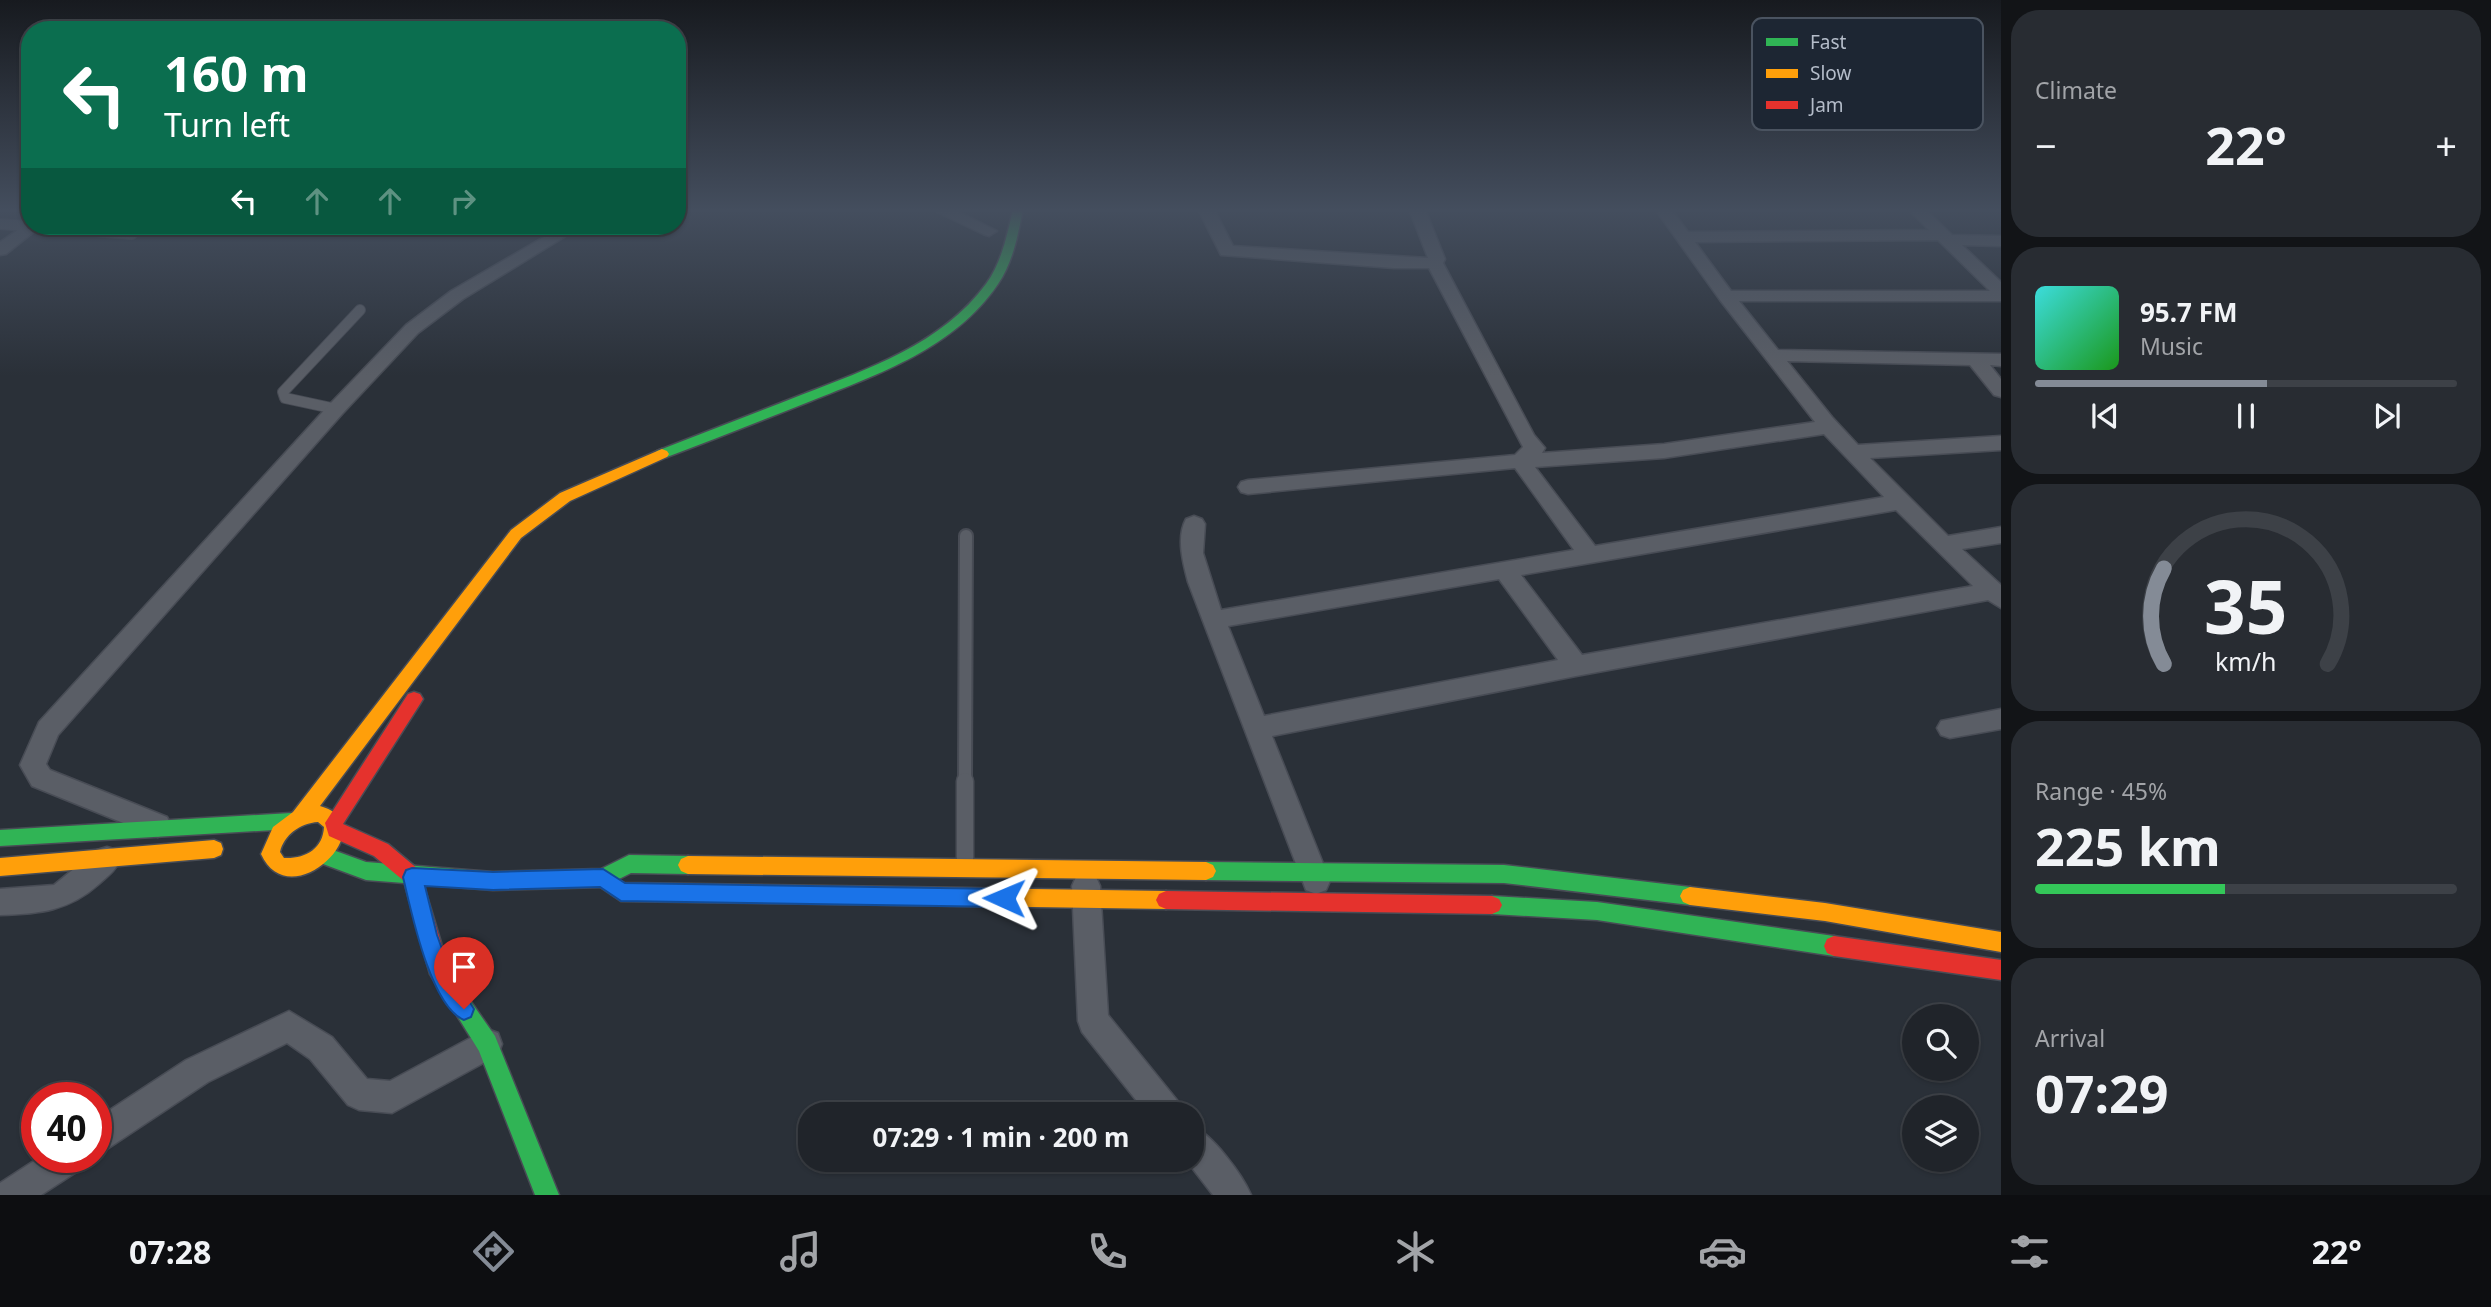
<!DOCTYPE html>
<meta charset="utf-8">
<style>
:root{--surface:#20242a;--page:#282c32;--text:#f1f3f6;--muted:#a2a4a8;--line:#3d4147;--accent:#848b96}
body{margin:0;font-family:"Noto Sans",sans-serif;background:var(--page);color:var(--text);height:100vh;display:flex;flex-direction:column;font-size:26px;white-space:nowrap}
*{box-sizing:border-box;margin:0}
p{font-size:23px;color:var(--muted)}
.icon{flex:none;width:38px;height:38px;fill:none;stroke:currentColor;stroke-width:2;stroke-linecap:round;stroke-linejoin:round}
.map{position:relative;flex:1;overflow:hidden}
.panel{display:flex;flex-direction:column;gap:10px;padding:10px;background:#121417;width:490px}
.panel>*{flex:none}
.hud{position:absolute;left:21px;top:21px;width:665px;height:214px;border-radius:28px;box-shadow:0 2px 5px #0004,0 0 0 2px var(--line);background:#0b6e4f;color:#fff;overflow:hidden}
.buttons{position:absolute;left:1902px;top:1004px;display:grid;gap:14px}
.buttons a{display:grid;place-items:center;width:77px;height:77px;border-radius:50%;background:var(--surface);box-shadow:0 2px 5px #0004,0 0 0 2px var(--line);font-size:35px}
.speed{position:absolute;left:21px;top:1082px;display:flex;gap:14px;font-size:35px;font-weight:700;text-align:center}
.speed>*{display:grid;place-content:center;width:91px;height:91px;border-radius:50%;background:var(--surface);box-shadow:0 2px 5px #0004,0 0 0 2px var(--line);line-height:1}
.speed .limit{border:10px solid #d22;background:#fff;color:#111}
.pin{position:absolute;display:grid;place-items:center;width:60px;height:60px;color:#fff;margin:-72px -30px;border-radius:50% 50% 50% 0;rotate:-45deg;box-shadow:0 0 7px #0007}
.pin .icon{rotate:45deg}
.me{position:absolute;width:77px;margin:-38px;rotate:271deg;stroke-linejoin:round;filter:drop-shadow(0 0 5px #0008)}
.turn{display:flex;align-items:center;gap:24px;height:147px;padding:0 28px;font-size:32px}
.turn .icon{width:91px;height:91px;stroke-width:2.5}
.turn b{display:block;font-size:49px;line-height:60px}
.lanes{display:flex;align-items:center;height:66px;padding:0 28px;background:#0003;justify-content:center;gap:35px;direction:ltr}
.lanes .off{opacity:.35}
.big{font-size:52px;font-weight:700;line-height:1.1}
.panel .tile{flex:1;display:flex;flex-direction:column;justify-content:center;gap:10px;min-width:0;padding:0 24px;border-radius:28px;background:var(--page)}
.panel .dial{align-items:center;gap:0}
.dial svg{height:182px;overflow:visible;fill:none;stroke:var(--line);stroke-width:7;stroke-linecap:round;text-anchor:middle}
.dial text{fill:var(--text);stroke:none}
.song{display:flex;align-items:center;gap:21px}
.cover{width:84px;height:84px;border-radius:10px;background:linear-gradient(135deg,hsl(180 70% 55%),hsl(120 70% 35%))}
.played{height:7px;border-radius:4px;background:linear-gradient(90deg,var(--accent) 55%,var(--line) 55%)}
.keys{display:flex;justify-content:space-around;direction:ltr}
.heat{display:flex;justify-content:space-between;align-items:center;font-size:38px;direction:ltr}
.charge{height:10px;border-radius:5px;background:linear-gradient(90deg,#34c759 45%,var(--line) 0)}
.trip{position:absolute;left:798px;top:1102px;width:406px;height:70px;border-radius:28px;background:var(--surface);box-shadow:0 2px 5px #0004,0 0 0 2px var(--line);font-weight:700;line-height:70px;text-align:center}
.menu{display:flex;height:112px;justify-content:space-around;align-items:center;background:#0d0e11;color:var(--muted)}
.menu .icon{width:49px;height:49px}
.menu .on{color:var(--accent)}
.menu b{font-size:32px;color:var(--text)}
main{display:flex;flex:1;min-height:0}
.map>svg:first-child{display:block}
.lines{fill:none;stroke-linecap:round;stroke-linejoin:round}
.lane-far2-casing{stroke:#484c55;stroke-width:12}
.lane-far1-casing{stroke:#484c55;stroke-width:16}
.lane-casing{stroke:#484c55;stroke-width:19}
.street-casing{stroke:#484c55;stroke-width:3}
.fast-casing{stroke:#484c55;stroke-width:3}
.slow-casing{stroke:#484c55;stroke-width:3}
.jam-casing{stroke:#484c55;stroke-width:3}
.lane-far2{stroke:#5a5e66;stroke-width:10}
.lane-far1{stroke:#5a5e66;stroke-width:12}
.lane{stroke:#5a5e66;stroke-width:16}
.street{fill:#5a5e66;fill-rule:evenodd}
.fast{fill:#30b455;fill-rule:evenodd}
.slow{fill:#ff9f0a;fill-rule:evenodd}
.jam{fill:#e5322d;fill-rule:evenodd}
.route{fill:#1a73e8;stroke:#114b97;stroke-width:2}
.key{fill:#1d2633;stroke:#4a5360;stroke-width:2}
.key-label{font-size:19px;fill:#b4bcc9}
</style>
<main>
<div class="map">
<svg width="2001" height="1195" viewBox="0 0 2001 1195">
<rect width="100%" height="100%" fill="#2a3038"/>
<g class="lines">
<defs>
<g id="lane-far2">
<path d="M0 224 132 234"/>
<path d="M336 409 285 398 283 392 360 310"/>
</g>
<path id="lane-far1" d="M965 782 966 536"/>
<path id="lane" d="M965 865V781"/>
<g id="street">
<path d="M931 209H953L997 231 989 236 983 234Z"/>
<path d="M1198 209H1214L1233 246 1428 258 1409 209H1425L1445 259 1443 263 1534 435 1545 448 1542 453 1664 444 1815 422 1720 300 1655 209H1671L1688 232 1929 230 1908 209H1925L1952 235 2001 236V246L1962 245 2001 282V301H1739L1778 350 2001 354V366L1990 365 2001 379V397L1994 395 1970 365 1787 361 1832 417 1858 445 2001 436V450L1870 458 1948 536 2001 527V543L1962 549 2001 585V608L1988 600 1576 676 1272 736 1330 881 1326 890 1316 894 1306 890 1188 582C1183 563 1176 537 1186 519L1194 516 1202 519 1205 524 1203 553 1221 610 1574 550 1515 468 1248 494 1241 492 1238 487 1241 482 1248 480 1515 455 1523 447 1429 268H1394L1221 255ZM1938 240 1990 291H1731L1695 242ZM1824 434 1884 497 1595 546 1535 467 1664 458ZM1896 510 1973 586 1582 655 1521 575ZM1499 579 1558 660 1264 716 1228 626Z"/>
<path d="M30 222V226H41L6 254 0 255V242Z"/>
<path d="M563 226H582L463 299 418 333 343 413 58 735 46 764 50 770 167 817 171 825 167 833 158 837 32 786 20 765 39 722 329 405 406 325 451 291Z"/>
<path d="M2001 709V729L1950 738 1941 735 1937 728 1941 721Z"/>
<path d="M107 847 117 850 121 859C116 870 108 876 99 884 69 911 39 914 0 915V889L54 885 97 850Z"/>
<path d="M1086 873 1096 877 1100 886 1108 1015 1180 1104 1185 1115H1148L1082 1032 1078 1021 1072 886 1076 877Z"/>
<path d="M289 1011 332 1037 367 1079 390 1081 487 1029 498 1033 502 1044 498 1055 392 1113 359 1110 348 1105 310 1059 287 1043 208 1082 107 1149 96 1154V1119L186 1060Z"/>
<path d="M1192 1126C1212 1134 1242 1174 1251 1195H1213L1186 1160H1192Z"/>
<path d="M40 1157H85L81 1169 41 1195H0V1183Z"/>
</g>
<g id="fast">
<path d="M1013 209H1023C1018 235 1013 262 998 284 955 348 879 374 811 401 763 420 715 439 667 457H657L655 454 657 451C705 432 753 414 801 395 868 369 942 344 986 284 1002 262 1007 235 1013 209Z"/>
<path d="M291 813 298 815 300 821 298 827 291 829 0 846V830Z"/>
<path d="M322 846 366 862 493 872 601 869 629 855 688 856 695 859 698 865 695 871 688 874 631 873 603 887 493 890 366 880 315 861 313 855 315 849Z"/>
<path d="M1206 862 1504 865 1690 887 1697 890 1700 896 1697 902 1690 905 1504 883 1206 880 1199 877 1196 871 1199 865Z"/>
<path d="M1492 896 1597 902 1834 936 1841 939 1844 946 1841 953 1834 956 1597 920 1492 914 1485 911 1482 905 1485 899Z"/>
<path d="M453 983 460 986 495 1036 559 1195H535L479 1051 443 993 446 986Z"/>
</g>
<g id="slow">
<path d="M662 449 667 451 669 454 667 457 570 501 521 538 320 806C387 824 290 919 261 854L273 827 293 812 511 530 560 493ZM318 822 324 827C323 849 305 859 284 858L280 852C284 835 300 823 318 822Z"/>
<path d="M214 840 221 843 223 849 221 855 214 858 0 876V858Z"/>
<path d="M688 856 1206 862 1213 865 1216 871 1213 877 1206 880 688 874 681 871 678 865 681 859Z"/>
<path d="M603 869 624 883 1166 891 1173 894 1176 900 1173 906 1166 909 621 901 596 884 593 878 596 872Z"/>
<path d="M1690 887 1825 903 2001 932V952L1825 921 1690 905 1683 902 1680 896 1683 890Z"/>
</g>
<g id="jam">
<path d="M414 692 420 694 423 699 420 704 343 824 388 844 419 870 449 969 463 993 460 1000 453 1003 446 1000 430 974 404 881 374 856 329 836 325 823 408 694Z"/>
<path d="M1166 891 1492 896 1499 899 1502 905 1499 911 1492 914 1166 909 1159 906 1156 900 1159 894Z"/>
<path d="M1834 936 2001 960V980L1834 956 1827 953 1824 946 1827 939Z"/>
</g>
</defs>
<use href="#lane-far2" class="lane-far2-casing"/>
<use href="#lane-far1" class="lane-far1-casing"/>
<use href="#lane" class="lane-casing"/>
<use href="#street" class="street-casing"/>
<use href="#fast" class="fast-casing"/>
<use href="#slow" class="slow-casing"/>
<use href="#jam" class="jam-casing"/>
<use href="#lane-far2" class="lane-far2"/>
<use href="#lane-far1" class="lane-far1"/>
<use href="#lane" class="lane"/>
<use href="#street" class="street"/>
<use href="#fast" class="fast"/>
<use href="#slow" class="slow"/>
<use href="#jam" class="jam"/>
</g>
<linearGradient id="sky" x2="0" y2="1"><stop stop-color="#171a1f"/><stop offset="0.56" stop-color="#444e5e"/><stop offset="1" stop-color="#444e5e" stop-opacity="0"/></linearGradient>
<rect width="2001" height="376" fill="url(#sky)"/>
<path class="route" d="M412 868 493 872 603 869 625 883 1004 889 1011 892 1014 898 1011 905 1004 907 621 901 600 887 493 890 425 886 437 935 449 968 474 1009 471 1017 464 1020C430 1006 411 910 403 877L406 870Z"/>
<rect x="1752" y="18" width="231" height="112" rx="10" class="key"/>
<rect x="1766" y="38" width="32" height="8" fill="#30b455"/>
<rect x="1766" y="69" width="32" height="9" fill="#ff9f0a"/>
<rect x="1766" y="101" width="32" height="8" fill="#e5322d"/>
<g class="key-label">
<text x="1810" y="49">Fast</text>
<text x="1810" y="80">Slow</text>
<text x="1810" y="112">Jam</text>
</g>
</svg>
<div class="buttons">
<a><svg class="icon" aria-label="search" viewBox="0 0 24 24"><circle cx="10" cy="10" r="6"/><path d="M15 15l6 6"/></svg></a>
<a><svg class="icon" aria-label="layers" viewBox="0 0 24 24"><path d="M12 4l9 5-9 5-9-5zM3 14l9 5 9-5"/></svg></a>
</div>
<div class="speed"><div class="limit">40</div></div>
<div class="pin" style="left:464px;top:1009px;background:#d93025"><svg class="icon" aria-label="arrive" viewBox="0 0 24 24"><path d="M6 21V4h12l-3 4 3 4H6"/></svg></div>
<svg class="me" style="left:1004px;top:898px" viewBox="-20 -20 40 40"><path d="M0-17L14 15 0 8-14 15z" fill="#1a73e8" stroke="#fff" stroke-width="4"/></svg>
<div class="trip">07:29 · 1 min · 200 m</div>
<div class="hud">
<div class="turn"><svg class="icon" aria-label="left" viewBox="0 0 24 24"><path d="M17 20v-9H6M10 6l-5 5 5 5"/></svg><div><b>160 m</b>Turn left</div></div>
<div class="lanes"><svg class="icon" aria-label="left" viewBox="0 0 24 24"><path d="M17 20v-9H6M10 6l-5 5 5 5"/></svg><svg class="icon off" aria-label="ahead" viewBox="0 0 24 24"><path d="M12 20V5M6 11l6-6 6 6"/></svg><svg class="icon off" aria-label="ahead" viewBox="0 0 24 24"><path d="M12 20V5M6 11l6-6 6 6"/></svg><svg class="icon off" aria-label="right" viewBox="0 0 24 24"><path d="M7 20v-9h11M14 6l5 5-5 5"/></svg></div>
</div>
</div>
<section class="panel">
<div class="tile"><p>Climate</p>
<div class="heat"><a>−</a><b class="big">22°</b><a>+</a></div>
</div>
<div class="tile">
<div class="song"><i class="cover"></i><div><b>95.7 FM</b><p>Music</p></div></div>
<div class="played"></div>
<div class="keys"><svg class="icon" aria-label="previous" viewBox="0 0 24 24"><path d="M18 5L8 12l10 7zM5 5v14"/></svg><svg class="icon" aria-label="pause" viewBox="0 0 24 24"><path d="M8 5v14M16 5v14"/></svg><svg class="icon" aria-label="next" viewBox="0 0 24 24"><path d="M6 5l10 7-10 7zM19 5v14"/></svg></div>
</div>
<div class="tile dial"><svg viewBox="0 0 100 80">
<path d="M14 69A42 42 0 1 1 86 69"/>
<path d="M14 69A42 42 0 0 1 14 27" stroke="#848b96"/>
<text x="50" y="56" font-size="32" font-weight="700">35</text>
<text x="50" y="72" font-size="11">km/h</text>
</svg></div>
<div class="tile"><p>Range · 45%</p><b class="big">225 km</b><div class="charge"></div></div>
<div class="tile"><p>Arrival</p><b class="big">07:29</b></div>
</section>
</main>
<nav class="menu">
<b>07:28</b>
<svg class="icon on" aria-label="directions" viewBox="0 0 24 24"><path d="M12 3l9 9-9 9-9-9zM9 14v-3h6M13 9l2 2-2 2"/></svg>
<svg class="icon" aria-label="music" viewBox="0 0 24 24"><path d="M9 18V5l10-2v13"/><circle cx="6" cy="18" r="3"/><circle cx="16" cy="16" r="3"/></svg>
<svg class="icon" aria-label="phone" viewBox="0 0 24 24"><path d="M5 4h4l2 5-3 2q2 4 5 5l2-3 5 2v4C11 20 4 13 5 4z"/></svg>
<svg class="icon" aria-label="climate" viewBox="0 0 24 24"><path d="M12 3v18M4 7l16 10M4 17L20 7"/></svg>
<svg class="icon" aria-label="car" viewBox="0 0 24 24"><path d="M5 17H2v-5l4-1 3-4h7l3 4 3 1v5h-3M9 17h6M6 11h13"/><circle cx="7" cy="17" r="2"/><circle cx="17" cy="17" r="2"/></svg>
<svg class="icon" aria-label="filters" viewBox="0 0 24 24"><path d="M4 7h16M4 17h16"/><circle cx="9" cy="7" r="2"/><circle cx="15" cy="17" r="2"/></svg>
<b>22°</b>
</nav>
